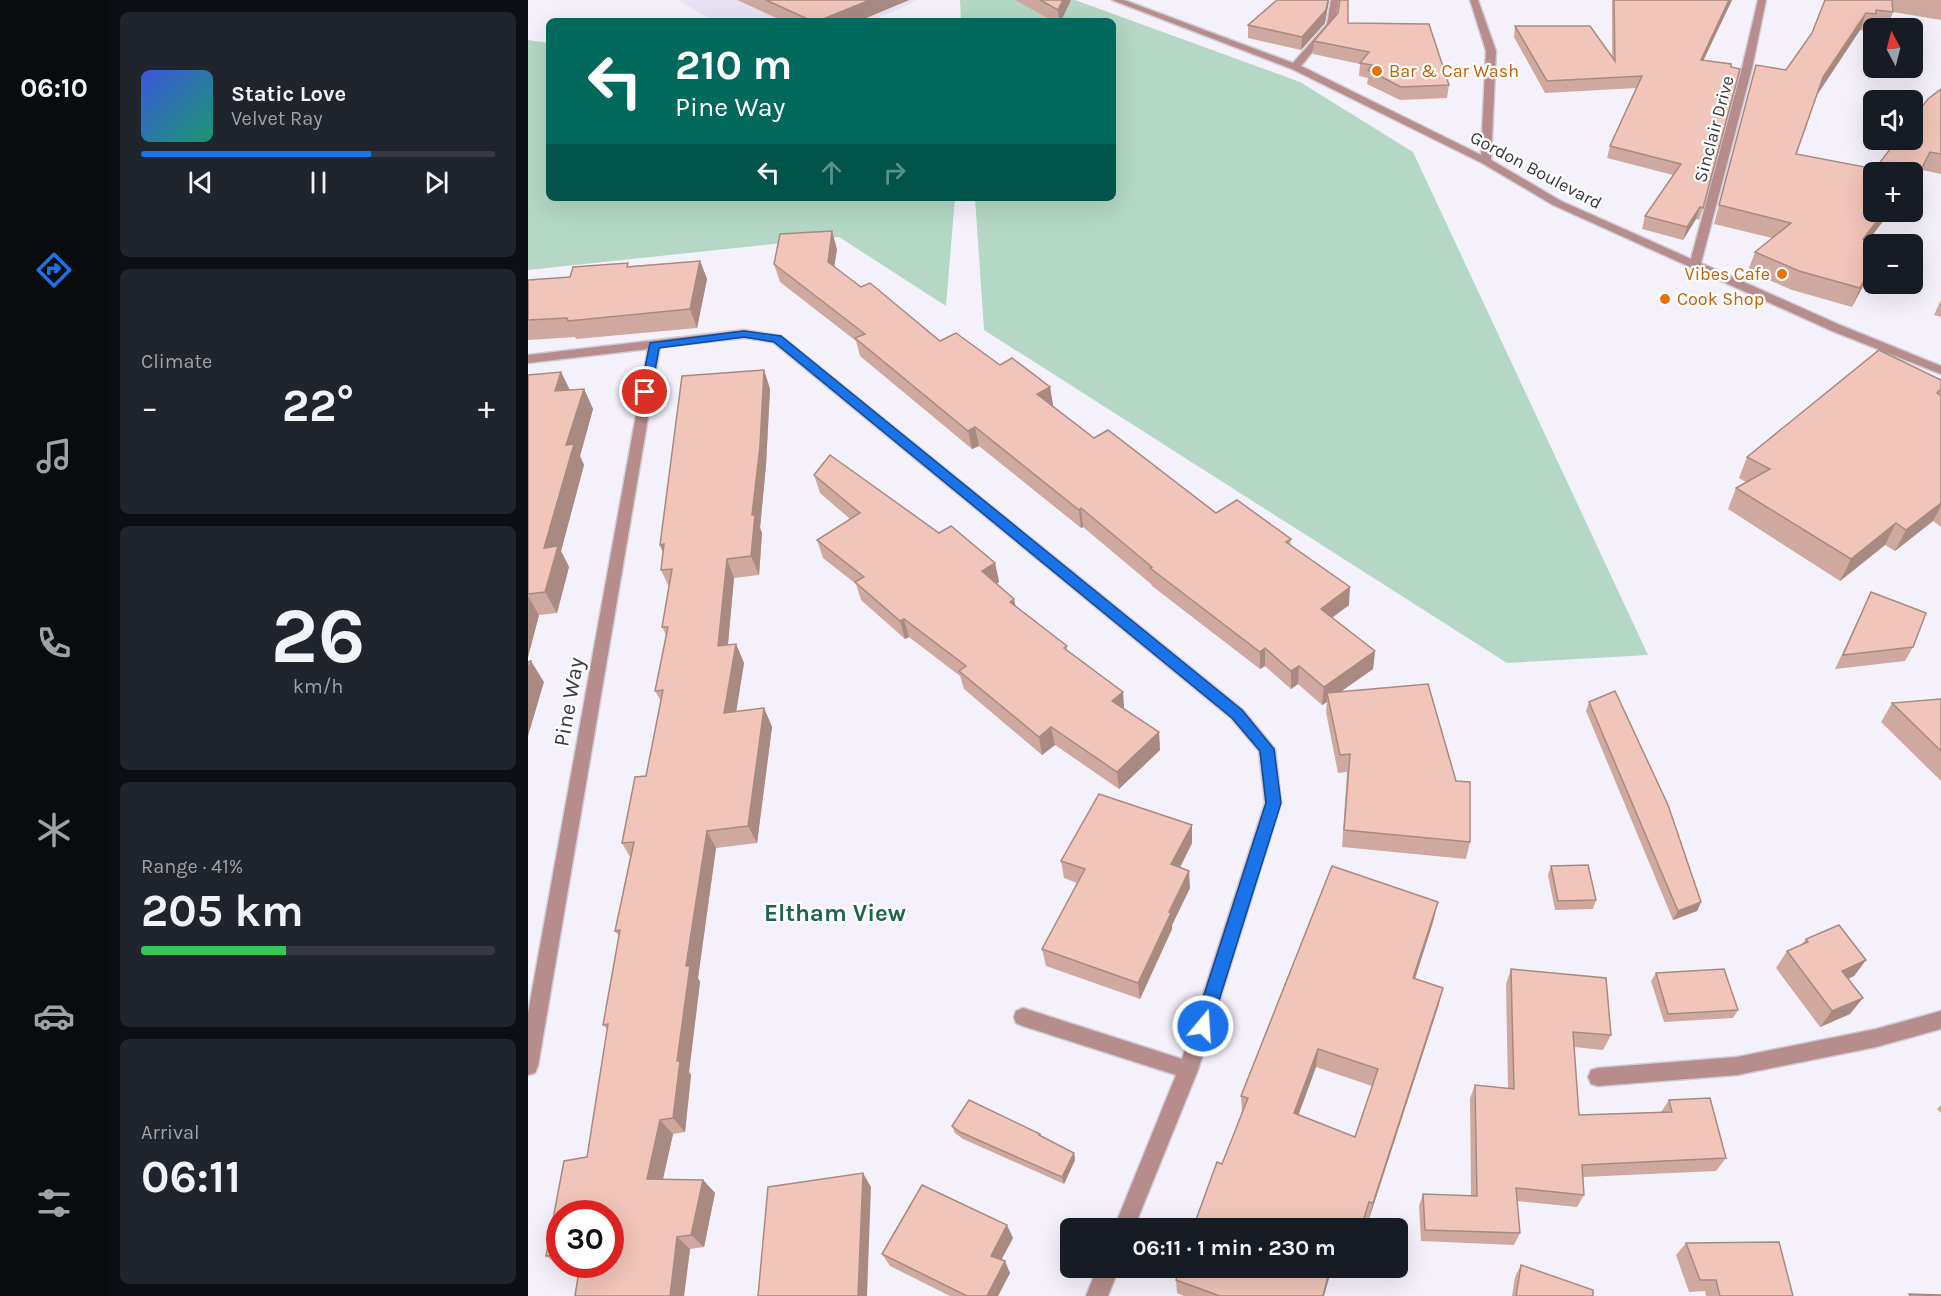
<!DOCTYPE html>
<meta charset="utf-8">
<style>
:root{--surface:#171b24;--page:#20242c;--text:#f1f3f6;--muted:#9ea1a6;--line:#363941;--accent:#1a73e8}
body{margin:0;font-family:Karla,sans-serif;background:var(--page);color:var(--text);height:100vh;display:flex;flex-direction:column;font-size:22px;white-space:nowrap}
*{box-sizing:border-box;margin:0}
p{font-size:20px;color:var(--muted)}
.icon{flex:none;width:33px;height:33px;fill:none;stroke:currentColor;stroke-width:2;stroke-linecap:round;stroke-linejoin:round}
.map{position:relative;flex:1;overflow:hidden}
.panel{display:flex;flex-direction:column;gap:12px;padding:12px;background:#0d0f14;width:420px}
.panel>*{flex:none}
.guide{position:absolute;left:18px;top:18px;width:570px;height:183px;border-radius:9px;box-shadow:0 6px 24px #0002;background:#00695c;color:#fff;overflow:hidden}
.needle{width:39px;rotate:353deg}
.controls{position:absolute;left:1335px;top:18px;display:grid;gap:12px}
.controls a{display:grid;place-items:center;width:60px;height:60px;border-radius:9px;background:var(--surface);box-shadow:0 6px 24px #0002;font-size:30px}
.speed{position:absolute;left:18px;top:1200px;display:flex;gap:12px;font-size:30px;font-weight:700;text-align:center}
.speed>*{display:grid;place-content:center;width:78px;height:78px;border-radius:50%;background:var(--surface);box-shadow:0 6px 24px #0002;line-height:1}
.speed .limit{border:9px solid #d22;background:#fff;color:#111}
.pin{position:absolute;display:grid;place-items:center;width:51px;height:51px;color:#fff;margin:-26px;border:3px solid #fff;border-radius:50%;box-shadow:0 2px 6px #0007}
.me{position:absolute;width:66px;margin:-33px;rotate:18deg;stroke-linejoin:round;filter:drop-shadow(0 0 4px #0008)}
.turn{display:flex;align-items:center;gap:21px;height:126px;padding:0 30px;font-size:27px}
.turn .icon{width:78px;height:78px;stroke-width:2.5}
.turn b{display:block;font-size:42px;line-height:51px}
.lanes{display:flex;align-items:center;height:57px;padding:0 30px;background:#0003;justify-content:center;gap:30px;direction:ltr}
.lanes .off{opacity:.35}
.big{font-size:45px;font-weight:700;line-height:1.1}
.panel .card{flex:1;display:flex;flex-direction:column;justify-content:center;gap:9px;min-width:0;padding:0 21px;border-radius:9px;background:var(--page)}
.panel .dial{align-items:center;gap:0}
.dial b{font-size:78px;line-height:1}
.song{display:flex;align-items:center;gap:18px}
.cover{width:72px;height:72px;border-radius:9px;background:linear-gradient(135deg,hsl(230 70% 55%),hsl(160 70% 35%))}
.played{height:6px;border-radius:3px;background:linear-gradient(90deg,var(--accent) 65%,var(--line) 65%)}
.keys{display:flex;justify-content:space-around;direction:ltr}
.heat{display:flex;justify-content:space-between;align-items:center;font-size:33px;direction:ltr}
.charge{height:9px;border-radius:4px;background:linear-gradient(90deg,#34c759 41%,var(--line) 0)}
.trip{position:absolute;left:532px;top:1218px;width:348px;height:60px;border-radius:9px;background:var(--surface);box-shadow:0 6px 24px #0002;font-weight:700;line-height:60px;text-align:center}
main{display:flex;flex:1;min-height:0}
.tabs{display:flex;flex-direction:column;width:108px;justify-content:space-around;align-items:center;background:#090b0e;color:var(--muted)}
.tabs .icon{width:42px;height:42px}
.tabs .current{color:var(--accent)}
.tabs b{font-size:27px;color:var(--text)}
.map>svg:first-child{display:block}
.built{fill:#e8e3f4}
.green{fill:#b4d8c5}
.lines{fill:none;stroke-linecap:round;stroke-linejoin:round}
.minor-casing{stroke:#d0ccd5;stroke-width:3}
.minor{fill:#b68c8c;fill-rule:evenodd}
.wall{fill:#cfa99f;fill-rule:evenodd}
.shaded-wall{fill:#a98a82}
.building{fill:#f1c5b9;stroke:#a98a82;stroke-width:1.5;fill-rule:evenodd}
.route{fill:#1a73e8;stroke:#114b97;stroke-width:1.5}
.food-dot{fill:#e8710a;stroke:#fff;stroke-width:2}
.labels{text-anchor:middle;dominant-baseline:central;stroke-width:4.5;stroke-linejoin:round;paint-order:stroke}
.far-food-label{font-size:18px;fill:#c56008;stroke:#fff;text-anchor:start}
.far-street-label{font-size:18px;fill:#3a383c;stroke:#fff}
.street-label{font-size:22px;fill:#3a383c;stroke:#fff}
.neighbourhood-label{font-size:24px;font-weight:bold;fill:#1c644c;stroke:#fff}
</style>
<main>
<nav class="tabs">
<b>06:10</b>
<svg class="icon current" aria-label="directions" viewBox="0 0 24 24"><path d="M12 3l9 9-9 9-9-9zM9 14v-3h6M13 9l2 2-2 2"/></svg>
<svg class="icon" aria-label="music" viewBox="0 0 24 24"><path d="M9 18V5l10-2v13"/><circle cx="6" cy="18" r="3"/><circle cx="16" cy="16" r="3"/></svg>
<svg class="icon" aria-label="phone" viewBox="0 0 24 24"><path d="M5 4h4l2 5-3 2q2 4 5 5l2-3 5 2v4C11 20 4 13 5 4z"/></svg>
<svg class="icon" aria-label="climate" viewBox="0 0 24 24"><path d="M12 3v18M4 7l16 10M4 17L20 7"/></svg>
<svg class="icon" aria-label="car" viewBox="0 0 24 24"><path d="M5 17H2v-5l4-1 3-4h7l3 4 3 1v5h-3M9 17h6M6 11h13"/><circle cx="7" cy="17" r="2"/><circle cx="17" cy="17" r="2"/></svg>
<svg class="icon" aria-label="filters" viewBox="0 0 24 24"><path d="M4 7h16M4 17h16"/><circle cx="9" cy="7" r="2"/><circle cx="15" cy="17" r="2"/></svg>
</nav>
<section class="panel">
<div class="card">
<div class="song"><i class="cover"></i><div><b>Static Love</b><p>Velvet Ray</p></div></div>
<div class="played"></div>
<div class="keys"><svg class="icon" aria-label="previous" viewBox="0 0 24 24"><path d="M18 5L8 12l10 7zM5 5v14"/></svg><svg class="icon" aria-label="pause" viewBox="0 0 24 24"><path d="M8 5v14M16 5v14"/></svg><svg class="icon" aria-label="next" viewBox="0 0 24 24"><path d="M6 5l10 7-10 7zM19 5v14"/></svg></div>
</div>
<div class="card"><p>Climate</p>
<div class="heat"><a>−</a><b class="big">22°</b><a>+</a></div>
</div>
<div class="card dial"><b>26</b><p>km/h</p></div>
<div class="card"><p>Range · 41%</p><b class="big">205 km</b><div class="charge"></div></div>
<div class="card"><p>Arrival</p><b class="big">06:11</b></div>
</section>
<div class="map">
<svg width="1413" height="1296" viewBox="0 0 1413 1296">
<rect width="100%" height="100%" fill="#f5f1fb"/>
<path class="built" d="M150 0H391L343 21H186Z"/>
<g class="green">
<path d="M432 0H547L772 82 885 152 1120 655 979 663 456 330 447 198H585V21H433Z"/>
<path d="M0 40 21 43V198H427L418 306 311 237 0 270Z"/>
</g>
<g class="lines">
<defs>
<g id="minor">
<path d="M584 0H596L765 63 799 24 803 0H811L807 24 773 66 953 155 958 51 942 0H950L968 51 963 160 1033 201 1163 259 1214 68 1230 0H1238L1224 68 1173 263 1312 325 1413 366V374L1304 331 1025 205 954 163 764 69Z"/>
<path d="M216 330 253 336 715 710 747 749 753 803 670 1070 606 1228H586L648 1075 495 1026 488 1023 486 1017 488 1011 495 1008 654 1059 737 803 731 751 703 718 245 342 216 338 132 347 10 1066 7 1073 0 1075V1013L120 349 0 363V355Z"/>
<path d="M1413 1011V1029L1348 1047 1209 1075 1070 1086 1063 1084 1060 1077 1063 1070 1070 1068 1209 1057 1348 1029Z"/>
<path d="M569 1268H591L580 1296H558Z"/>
</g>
</defs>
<use href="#minor" class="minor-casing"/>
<use href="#minor" class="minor"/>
</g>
<g class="wall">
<path d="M209 0H381L331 21H255Z"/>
<path d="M487 0H543L533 21H525Z"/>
<path d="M749 0H801L797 23 773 50 720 38V25Z"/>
<path d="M1084 0H1204L1175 60V208L1171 220 1168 219 1155 240 1114 229 1117 216 1145 175 1079 158 1082 146 1109 88 1017 93 986 37 987 26 1084 57Z"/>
<path d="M1297 0H1413V20L1365 12 1359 28 1343 27 1342 32 1332 30 1289 95 1268 154 1347 169 1413 89V174L1394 170 1384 189V172L1346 212H1362L1340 241 1346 265 1324 307 1264 290 1220 271 1227 252 1244 238 1186 224 1228 65 1258 70 1284 33Z"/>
<path d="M810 13 820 23 921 85 919 98 872 100 839 84 840 78 831 76 832 64 785 54 786 41Z"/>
<path d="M309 249 306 267 333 287 412 341 472 365 522 387 525 405 524 406 566 438 688 513 763 539 762 545 821 605 804 618 847 651 845 669 812 692 942 842 938 859 814 847 819 772 810 773 798 712 799 702 794 705 770 684 763 689 737 666 732 669 624 586 623 584 555 527 553 528 451 446 444 449 332 356 328 341 252 282 246 264Z"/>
<path d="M172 261 179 279 169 328 48 339 47 337 0 340V280L42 277 101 266Z"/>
<path d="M1413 300V317L1406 315Z"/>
<path d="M236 370 242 389 238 465 232 528 234 533 231 575 206 578 200 645 208 644 216 663 208 712 236 708 244 727 229 843 188 848 170 978 172 982 161 1072 163 1075 157 1132 145 1134 135 1179 175 1180 187 1193 176 1247 162 1249 156 1296H47L52 1265 34 1268 18 1256 36 1161 59 1157 79 1029 75 1025 91 936 87 931 102 857 94 843 107 777 118 776 133 701 127 691 138 635 134 627 141 587 133 570 135 552 132 545 154 376ZM32 1214H82V1264H32Z"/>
<path d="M33 372 41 390 56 389 65 409 52 456 56 465 33 551 41 567 29 613 11 615 0 657V375Z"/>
<path d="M1413 380V527L1405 521 1367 551 1357 545 1312 581 1200 509 1208 488 1218 482 1211 478 1219 457Z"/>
<path d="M286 475 411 533 467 563 471 582 468 583 488 606 539 646V650L595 692 596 709 631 732 632 750 591 789 527 745 514 755 436 689 432 676 381 637 377 639 333 600 328 584 295 558 289 540 322 519 292 493Z"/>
<path d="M1343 592 1385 647 1377 661 1307 669 1336 607Z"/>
<path d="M1413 699V781L1353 722 1364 703Z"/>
<path d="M1061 702 1173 902 1169 911 1145 920 1058 711Z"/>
<path d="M664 825V843L652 867 662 888 644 925V929L612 999 518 966 514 949 549 883 536 878 533 861Z"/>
<path d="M1023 866 1068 900 1065 909 1027 910 1020 875Z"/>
<path d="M905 922 887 979 915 988 910 1007 841 1219 694 1164 714 1113 713 1096ZM788 1067 844 1086 827 1137 770 1115Z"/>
<path d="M1278 939 1338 960 1326 976 1320 979 1322 1014 1292 1027 1248 968 1259 951 1273 945Z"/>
<path d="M983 969 1083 1035 1075 1050 1046 1047 1051 1115 1133 1112 1141 1100 1198 1158 1188 1171 1055 1177 1056 1195 1049 1207 989 1201 992 1233 986 1245 893 1241 891 1206 895 1194 943 1196 942 1098 947 1085 980 1088 978 984Z"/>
<path d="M1128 973 1210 1010 1205 1018 1136 1022 1123 981Z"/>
<path d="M1413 1105V1113L1409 1109Z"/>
<path d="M424 1126 513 1136 546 1153 547 1160 536 1184 435 1139 427 1133Z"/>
<path d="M485 1238 473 1260 482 1273 470 1296H422L362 1266 354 1254Z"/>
<path d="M1158 1243 1265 1296H1178L1177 1291 1161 1292 1148 1255Z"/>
<path d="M993 1265 1065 1296H984L987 1277Z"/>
<path d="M648 1280 796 1296H656L649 1293Z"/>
</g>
<g class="shaded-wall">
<path d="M342 0H381L331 21H290Z"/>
<path d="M535 0H543L533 21H531L530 10Z"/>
<path d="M800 0H801L797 23 773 50 774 37Z"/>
<path d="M1201 0H1204L1170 72 1173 60Z"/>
<path d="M1338 13 1332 30 1289 95 1295 77Z"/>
<path d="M1402 152 1394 170 1384 189 1389 177Z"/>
<path d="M1172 207 1168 219 1155 240 1159 227Z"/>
<path d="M1356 212H1362L1327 258 1335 239Z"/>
<path d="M304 231 309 249 304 280 300 262Z"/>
<path d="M172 261 179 279 169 328 162 309Z"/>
<path d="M1346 261V265L1324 307 1332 288Z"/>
<path d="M236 370 242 389 238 465 232 528 234 533 231 575 223 556 224 515Z"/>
<path d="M33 372 43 392 27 391Z"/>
<path d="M522 387 525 405 511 413 509 394Z"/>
<path d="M56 389 65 409 52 456 56 465 33 551 41 567 29 613 17 592 16 548 38 445Z"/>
<path d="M447 427 451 446 444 449 440 431Z"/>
<path d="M1413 503V506L1405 521 1367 551 1378 530Z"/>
<path d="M553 508 555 527 553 528 551 510Z"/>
<path d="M1368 523 1357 545 1312 581 1323 559Z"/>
<path d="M136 544 140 564 132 545Z"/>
<path d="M199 559 206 578 198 664 190 646Z"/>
<path d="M467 563 471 582 458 590 454 571Z"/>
<path d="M822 587 821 605 791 627 793 609Z"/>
<path d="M0 596 11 615 0 657Z"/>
<path d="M486 599 490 617 482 602Z"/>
<path d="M376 619 381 637 377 639 372 621Z"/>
<path d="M208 644 216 663 205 731 196 713Z"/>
<path d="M737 648V666L732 669V652Z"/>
<path d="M847 651 845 669 801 700 799 693V702L794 705 796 687Z"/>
<path d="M3 661 16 682 0 736V671Z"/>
<path d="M771 666 770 684 763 689V671Z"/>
<path d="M595 692 596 710 584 701Z"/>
<path d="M236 708 244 727 229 843 220 826Z"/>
<path d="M523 727 527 745 514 755 511 737Z"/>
<path d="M631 732 632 750 591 789 589 772Z"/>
<path d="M664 825V843L645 882 643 864Z"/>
<path d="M179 831 188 848 170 978 172 982 161 1072 163 1075 157 1132 145 1118 149 1061 158 966Z"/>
<path d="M661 871 662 888 644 925V929L612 999 610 983 641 912Z"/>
<path d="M910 902 905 922 881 997 885 978Z"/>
<path d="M1173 902 1169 911 1145 920 1150 911Z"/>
<path d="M1338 960 1326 976 1302 987 1314 971Z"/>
<path d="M915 988 910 1007 841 1219 845 1203Z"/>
<path d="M1335 998 1322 1014 1292 1027 1304 1011Z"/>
<path d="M790 1049 788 1067 765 1130 766 1113Z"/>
<path d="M132 1120 145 1134 132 1192 119 1179Z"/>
<path d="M546 1153 547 1160 536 1184 534 1177Z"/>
<path d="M335 1173 343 1187 339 1296H330Z"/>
<path d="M175 1180 187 1193 176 1247 163 1235Z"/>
<path d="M479 1225 485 1238 469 1268 463 1256Z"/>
<path d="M149 1237 162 1249 156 1296H142Z"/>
<path d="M477 1261 482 1273 470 1296H459Z"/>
<path d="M802 1268H804L796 1296H795Z"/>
</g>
<g class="building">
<path d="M238 0H342L290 21H284Z"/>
<path d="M512 0H535L530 10Z"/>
<path d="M749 0H800L798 10 774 37 720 25Z"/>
<path d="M812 0H820V23L901 24 921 85 873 87 840 70 844 65 832 63 841 52 786 41 810 13Z"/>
<path d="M1086 0H1201L1173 60 1203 64V67L1212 69 1175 208 1172 207 1159 227 1117 216 1153 164 1082 146 1114 76 1019 81 987 26H1062L1087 61Z"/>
<path d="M1297 0H1364L1365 12 1348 10V14L1338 13 1295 77 1268 154 1347 169 1369 140H1384V119L1400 99 1413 89V154L1402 152 1389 177 1384 176V172H1346V212H1356L1335 239 1354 244H1346V261L1332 288 1271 271 1227 252 1263 223 1191 205 1228 65 1258 70 1284 33Z"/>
<path d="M304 231 300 262 333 287 342 283 412 341 428 333 472 365 484 358 522 387 509 394 566 438 580 430 688 513 709 500 763 539 758 542 822 587 793 609 847 651 796 687 771 666 763 671 737 648 732 652 622 568 624 567 553 508 551 510 447 427 440 431 327 338 337 334 246 264 252 234Z"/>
<path d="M172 261 162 309 40 321 39 318 0 320V280L42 277 45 267 100 263 99 267Z"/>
<path d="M1351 350 1413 380V389L1409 393 1413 396V503L1378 530 1368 523 1323 559 1208 488 1242 469 1219 457Z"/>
<path d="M236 370 232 446 224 515H227L223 556 199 559 190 646 208 644 196 713 236 708 220 826 179 831 158 966H162L149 1061H152L145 1118 132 1120 119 1179 175 1180 163 1235 149 1237 142 1296H47L52 1264H82V1214H32V1254L18 1256 36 1161 59 1157 80 1024 75 1025 92 930 87 931 106 842 94 843 107 777 118 776 135 690 127 691 140 627H134L144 569 133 570 136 544 132 545 154 376Z"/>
<path d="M33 372 27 391 56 389 38 445 46 444 16 548 30 546 17 592 0 594V375Z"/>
<path d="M302 455 411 533 423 526 467 563 454 571 486 599 482 602 539 646 536 648 595 692 584 701 631 732 589 772 523 727 511 737 431 671 438 666 376 619 372 621 327 582 336 577 289 540 332 513 286 475Z"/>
<path d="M1343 592 1398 613 1385 647 1315 655Z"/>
<path d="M3 661 0 671V662Z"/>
<path d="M900 684 928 781 942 782V842L816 830 822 754 812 755 799 693Z"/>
<path d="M1087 691 1140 805 1173 902 1150 911 1061 702Z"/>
<path d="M1413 699V751L1364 703Z"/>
<path d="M571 794 664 825 643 864 661 871 641 912 643 913 610 983 514 949 557 869 533 861Z"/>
<path d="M1060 865 1068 900 1030 901 1023 866Z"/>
<path d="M804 866 910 902 885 978 915 988 845 1203 841 1202 833 1228H665L689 1162 694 1164 720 1098 713 1096ZM790 1049 850 1069 827 1137 766 1113Z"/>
<path d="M1311 925 1338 960 1314 971 1335 998 1304 1011 1259 951 1280 942 1278 939Z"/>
<path d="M983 969 1078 978 1083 1035 1045 1032 1051 1115 1144 1112 1141 1100 1182 1098 1198 1158 1054 1165 1056 1195 988 1188 992 1233 897 1230 895 1194 949 1196 947 1085 986 1089Z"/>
<path d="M1196 969 1210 1010 1140 1014 1128 973Z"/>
<path d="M441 1100 512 1134 511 1135 546 1153 534 1177 432 1132 424 1126Z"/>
<path d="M335 1173 330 1296H230L240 1187Z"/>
<path d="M394 1185 479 1225 463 1256 477 1261 459 1296H439L354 1254Z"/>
<path d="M1251 1242 1265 1296H1192L1188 1280H1172L1158 1243Z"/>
<path d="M993 1265 1065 1290V1296H988Z"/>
<path d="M652 1268H802L795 1296H692L648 1280Z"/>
<path d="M1381 1294 1413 1295V1296H1382Z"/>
</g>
<path class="route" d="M216 331 253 336 714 710 746 749 753 803 681 1032 675 1034 669 1032 666 1026 738 803 732 751 704 718 246 342 216 337 131 348 123 392 117 395 112 392 122 343Z"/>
<g class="food-dot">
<circle cx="849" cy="71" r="6"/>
<circle cx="1254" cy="274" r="6"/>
<circle cx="1137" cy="299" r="6"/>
</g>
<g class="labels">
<g class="far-food-label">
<text x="861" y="71">Bar &amp; Car Wash</text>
<text x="1242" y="274" text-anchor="end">Vibes Cafe</text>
<text x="1149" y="299">Cook Shop</text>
</g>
<g class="far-street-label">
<text transform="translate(1186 129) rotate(-75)">Sinclair Drive</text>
<text transform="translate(1008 170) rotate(28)">Gordon Boulevard</text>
</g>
<g class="street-label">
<text transform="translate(41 702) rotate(-80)">Pine Way</text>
</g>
<g class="neighbourhood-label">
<text x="307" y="913">Eltham View</text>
</g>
</g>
</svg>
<div class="controls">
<a><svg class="needle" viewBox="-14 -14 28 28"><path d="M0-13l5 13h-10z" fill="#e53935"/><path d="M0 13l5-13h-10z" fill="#9ea1a6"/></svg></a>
<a><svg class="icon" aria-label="sound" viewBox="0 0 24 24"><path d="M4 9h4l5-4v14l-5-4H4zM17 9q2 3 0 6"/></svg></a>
<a>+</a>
<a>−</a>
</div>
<div class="speed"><div class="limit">30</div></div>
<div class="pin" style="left:117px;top:392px;background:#d93025"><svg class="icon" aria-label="arrive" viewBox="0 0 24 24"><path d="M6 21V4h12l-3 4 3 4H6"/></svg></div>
<svg class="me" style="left:675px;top:1026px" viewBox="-20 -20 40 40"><circle r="17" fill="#1a73e8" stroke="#fff" stroke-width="3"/><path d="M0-11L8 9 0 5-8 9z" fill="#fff"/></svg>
<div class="trip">06:11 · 1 min · 230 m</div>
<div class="guide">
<div class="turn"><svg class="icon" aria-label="left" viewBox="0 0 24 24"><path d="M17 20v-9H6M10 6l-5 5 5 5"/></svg><div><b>210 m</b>Pine Way</div></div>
<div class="lanes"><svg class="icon" aria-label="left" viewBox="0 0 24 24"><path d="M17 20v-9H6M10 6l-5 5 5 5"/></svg><svg class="icon off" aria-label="ahead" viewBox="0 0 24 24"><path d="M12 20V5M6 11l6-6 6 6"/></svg><svg class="icon off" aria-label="right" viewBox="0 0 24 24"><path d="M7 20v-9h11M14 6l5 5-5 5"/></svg></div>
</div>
</div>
</main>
